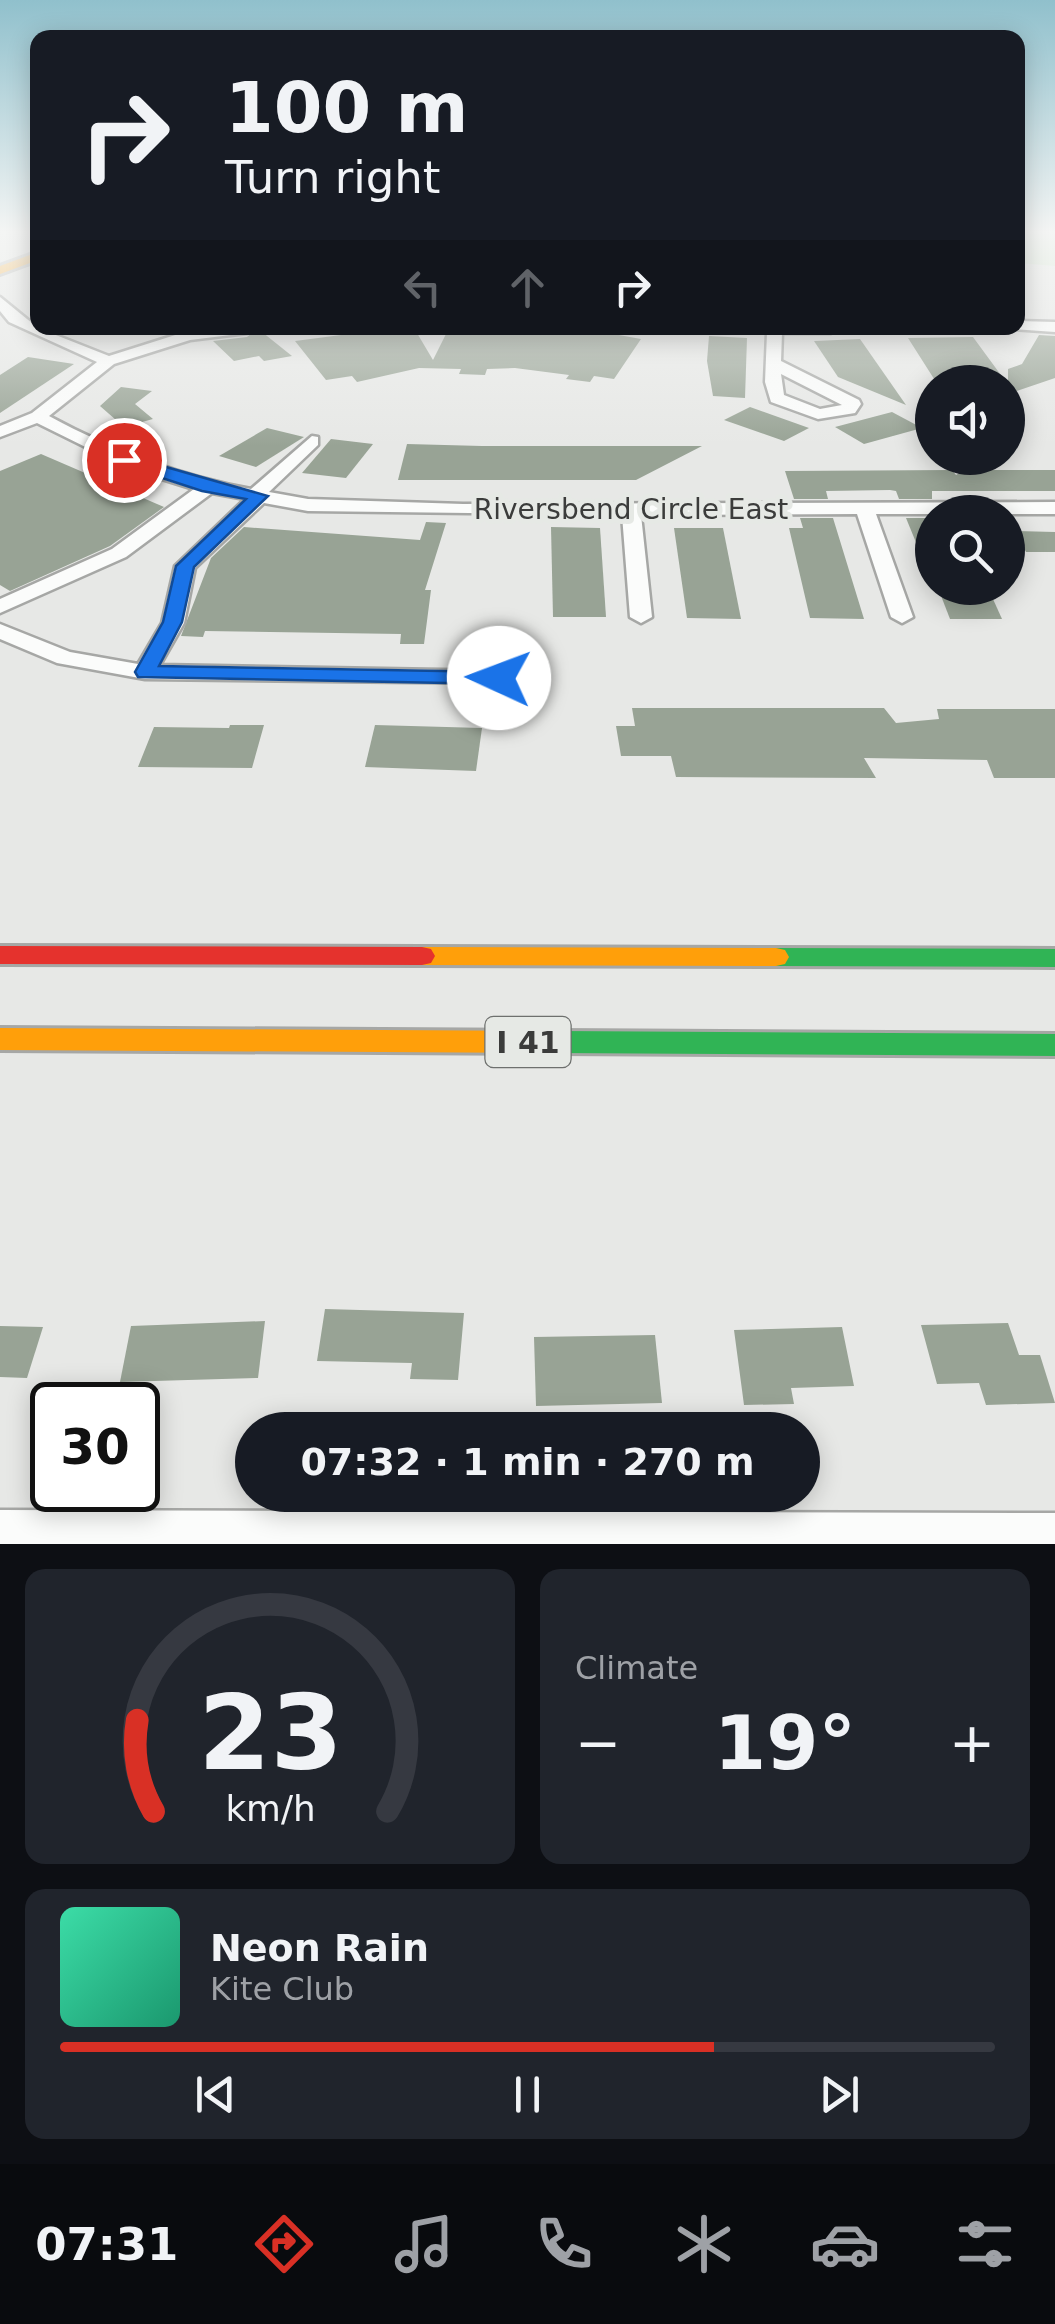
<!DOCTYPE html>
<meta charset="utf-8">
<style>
:root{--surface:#171b24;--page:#20242c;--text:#f1f3f6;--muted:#9ea1a6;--line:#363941;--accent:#d93025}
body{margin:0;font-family:"DejaVu Sans",sans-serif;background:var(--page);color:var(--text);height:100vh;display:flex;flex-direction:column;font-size:38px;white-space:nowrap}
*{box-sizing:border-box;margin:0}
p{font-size:32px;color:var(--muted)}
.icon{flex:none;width:55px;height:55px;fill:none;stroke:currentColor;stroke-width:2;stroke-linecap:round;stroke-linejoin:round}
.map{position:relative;height:1544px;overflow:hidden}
.sheet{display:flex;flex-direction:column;gap:25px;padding:25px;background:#0d0f14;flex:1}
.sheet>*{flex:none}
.guide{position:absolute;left:30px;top:30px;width:995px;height:305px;border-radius:20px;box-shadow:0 5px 25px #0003;background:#171b24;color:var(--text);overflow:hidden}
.controls{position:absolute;left:915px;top:365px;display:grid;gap:20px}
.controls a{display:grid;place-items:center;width:110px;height:110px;border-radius:50%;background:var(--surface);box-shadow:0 5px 25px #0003;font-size:50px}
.speed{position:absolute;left:30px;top:1382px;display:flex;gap:20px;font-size:50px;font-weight:700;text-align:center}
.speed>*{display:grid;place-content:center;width:130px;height:130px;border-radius:50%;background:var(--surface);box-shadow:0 5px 25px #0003;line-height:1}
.speed .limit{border:5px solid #111;border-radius:15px;background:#fff;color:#111}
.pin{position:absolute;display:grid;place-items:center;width:85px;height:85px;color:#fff;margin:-42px;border:5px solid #fff;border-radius:50%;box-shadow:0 2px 10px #0007}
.me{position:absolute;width:110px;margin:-55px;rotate:272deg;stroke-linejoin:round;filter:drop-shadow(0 0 8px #0008)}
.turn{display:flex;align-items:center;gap:35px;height:210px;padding:0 30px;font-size:45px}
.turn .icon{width:130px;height:130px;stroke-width:2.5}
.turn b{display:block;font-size:70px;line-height:85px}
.lanes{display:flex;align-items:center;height:95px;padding:0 30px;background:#0003;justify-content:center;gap:50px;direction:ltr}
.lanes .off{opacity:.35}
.big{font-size:75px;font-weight:700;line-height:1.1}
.sheet .widget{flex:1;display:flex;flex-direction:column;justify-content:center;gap:15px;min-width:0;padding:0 35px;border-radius:20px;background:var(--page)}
.sheet .dial{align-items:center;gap:0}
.dial svg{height:260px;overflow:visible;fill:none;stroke:var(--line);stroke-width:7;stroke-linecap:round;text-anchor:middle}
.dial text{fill:var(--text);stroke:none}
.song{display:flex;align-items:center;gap:30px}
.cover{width:120px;height:120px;border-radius:15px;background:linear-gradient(135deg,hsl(160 70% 55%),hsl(160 70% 35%))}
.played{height:10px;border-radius:5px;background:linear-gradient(90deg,var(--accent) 70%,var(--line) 70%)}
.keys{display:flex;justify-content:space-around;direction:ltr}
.heat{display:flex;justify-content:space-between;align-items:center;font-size:55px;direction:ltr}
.sheet .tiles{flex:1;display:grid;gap:25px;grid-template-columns:1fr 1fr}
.widget:last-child{grid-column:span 2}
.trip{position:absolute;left:235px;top:1412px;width:585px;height:100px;border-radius:50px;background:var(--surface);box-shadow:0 5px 25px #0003;font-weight:700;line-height:100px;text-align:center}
.dock{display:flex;height:160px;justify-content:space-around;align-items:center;background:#090b0e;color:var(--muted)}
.dock .icon{width:70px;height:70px}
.dock .on{color:var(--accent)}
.dock b{font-size:45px;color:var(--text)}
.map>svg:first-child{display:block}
.green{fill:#cce4c6}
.building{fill:#98a395}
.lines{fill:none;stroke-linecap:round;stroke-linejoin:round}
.street-casing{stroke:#a6a7a5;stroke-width:5}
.fast-casing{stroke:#a6a7a5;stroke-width:6}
.slow-casing{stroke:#a6a7a5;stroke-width:6}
.jam-casing{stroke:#a6a7a5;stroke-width:6}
.street{fill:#fbfcfb;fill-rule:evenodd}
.fast{fill:#30b455;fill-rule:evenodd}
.slow{fill:#ff9f0a;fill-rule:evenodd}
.jam{fill:#e5322d;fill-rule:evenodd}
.route{fill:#1a73e8;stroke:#114b97;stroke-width:2.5}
.labels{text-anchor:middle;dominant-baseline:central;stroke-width:10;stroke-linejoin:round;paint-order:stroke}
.far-street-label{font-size:28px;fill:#3b3c3b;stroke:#e6e9e5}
.shield{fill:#e6e9e5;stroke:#6e706e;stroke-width:2.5}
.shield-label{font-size:30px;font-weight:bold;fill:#3b3c3b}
</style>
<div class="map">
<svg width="1055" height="1544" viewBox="0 0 1055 1544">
<rect width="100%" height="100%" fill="#e7e8e6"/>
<path class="green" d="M1018 230H1055V266L1018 263Z"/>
<g class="building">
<path d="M257 328 292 356 264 361 259 356 234 361 213 341 247 337Z"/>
<path d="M362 328H414L433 360 449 328 587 335 591 330 641 339 614 379 594 376 590 382 566 379 569 375 515 368 487 369 485 375 459 374 461 369 419 368 357 382 352 376 326 380 295 341 364 332Z"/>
<path d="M1039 335 1055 336V378L1008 394V369L1022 364Z"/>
<path d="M709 336 747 338 745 398 713 396 707 361Z"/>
<path d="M973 337 1006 382H984L968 376 951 382H936L908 338Z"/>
<path d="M860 339 906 405 838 377 814 341Z"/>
<path d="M28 357 74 364 0 413V375Z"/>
<path d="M121 387 152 391 135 404 153 419 124 427 100 406Z"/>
<path d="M750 407 809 428 784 441 724 420Z"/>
<path d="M892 412 922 428 864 444 835 427Z"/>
<path d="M267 428 304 437 256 467 219 456Z"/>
<path d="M331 439 373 444 346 478 302 473Z"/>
<path d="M407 444 482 446H702L636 480H398Z"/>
<path d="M41 454 164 507 110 546 10 591 0 585V471Z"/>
<path d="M952 470 956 475 965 470H1055V491H932V499H899L896 491 890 490 826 491 828 499H794L785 471Z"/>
<path d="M800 518H833L864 619 810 618 789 528H803Z"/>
<path d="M906 518H932V579H931Z"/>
<path d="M426 522 446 523 425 590H431L424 644H400L401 634 205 631 203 637 181 636 211 558 244 527 420 540Z"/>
<path d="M551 527 600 528 606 617H553Z"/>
<path d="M674 528H723L741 619 687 618Z"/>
<path d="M1015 531 1055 532V552H1026Z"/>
<path d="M938 588H988L1002 619H950Z"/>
<path d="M632 708H884L896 723 939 719 937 709H1055V778H994L987 760 864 758 876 778 676 777 671 756H621L616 726H635Z"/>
<path d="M230 725H264L252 768 138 767 154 727 229 728Z"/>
<path d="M375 725 482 728 476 771 365 767Z"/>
<path d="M325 1309 464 1313 458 1380 410 1379 412 1363 317 1361Z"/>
<path d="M265 1321 258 1378 120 1382 131 1326Z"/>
<path d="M1008 1323 1019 1355H1040L1055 1403 986 1405 979 1383 937 1384 921 1325Z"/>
<path d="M0 1326 43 1327 27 1378 0 1377Z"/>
<path d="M842 1327 854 1386 791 1388 794 1404 744 1405 734 1330Z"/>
<path d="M655 1335 662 1403 536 1406 534 1337Z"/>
</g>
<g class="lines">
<defs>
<g id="street">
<path d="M0 297 38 328 109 356 188 331 254 328 247 333 190 340 114 364 49 416C114 451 178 476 251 489L312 436 318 437V445L269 492 308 499 463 504 1055 502V514H876L913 617 902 623 891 617 857 514 641 515 652 617 641 623 630 617 622 515 308 511 264 503 195 568 184 623 160 665 499 671 510 678 507 683 145 679 57 663 0 639V624L70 652 138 664 162 623 175 566 245 499 212 493 126 557 0 613V599L112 549 194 489 130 469 37 423 0 437V426L32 413 97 362 9 322 0 311Z"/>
<path d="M1018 321 1055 322V332L1013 329 1018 328Z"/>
<path d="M756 328H838L831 333H782L781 361 859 400 861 404 855 413 818 419 771 402 765 382 767 333ZM781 374 842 405 820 409 784 395Z"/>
<path d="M0 1510 1055 1513V1544H0Z"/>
</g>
<g id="fast">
<path d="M776 948 1055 949V967L776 966 767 964 763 957 767 950Z"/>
<path d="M557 1031 1055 1034V1056L557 1053 547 1050 543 1042 547 1034Z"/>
</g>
<g id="slow">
<path d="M38 252V260L0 274V266Z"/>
<path d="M422 947 776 948 785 950 789 957 785 964 776 966 422 965 413 963 409 956 413 949Z"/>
<path d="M0 1028 557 1031 567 1034 571 1042 567 1050 557 1053 0 1050Z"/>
</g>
<path id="jam" d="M0 946 422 947 431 949 435 956 431 963 422 965 0 964Z"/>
</defs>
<use href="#street" class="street-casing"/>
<use href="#fast" class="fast-casing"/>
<use href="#slow" class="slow-casing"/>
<use href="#jam" class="jam-casing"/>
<use href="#street" class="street"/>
<use href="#fast" class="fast"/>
<use href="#slow" class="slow"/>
<use href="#jam" class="jam"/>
</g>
<linearGradient id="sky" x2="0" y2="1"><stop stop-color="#90c0cc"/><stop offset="0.52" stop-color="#f4f5f4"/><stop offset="1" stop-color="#f4f5f4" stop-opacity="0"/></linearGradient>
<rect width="1055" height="446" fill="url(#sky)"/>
<path class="route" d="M124 455 268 496 194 567 182 622 159 666 499 672 509 678 499 684 138 677 135 672 163 622 176 566 246 499 202 491 119 464 116 460Z"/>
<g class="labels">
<g class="far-street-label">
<text x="631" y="509">Riversbend Circle East</text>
</g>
<rect class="shield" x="485.5" y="1017" width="85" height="50" rx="8"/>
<g class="shield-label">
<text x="528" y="1042">I 41</text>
</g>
</g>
</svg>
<div class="controls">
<a><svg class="icon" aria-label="sound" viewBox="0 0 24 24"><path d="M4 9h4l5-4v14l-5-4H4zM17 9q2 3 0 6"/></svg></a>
<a><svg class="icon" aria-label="search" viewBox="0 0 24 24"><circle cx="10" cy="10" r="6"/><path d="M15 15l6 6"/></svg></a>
</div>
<div class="speed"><div class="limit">30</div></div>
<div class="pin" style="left:124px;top:460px;background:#d93025"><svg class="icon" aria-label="arrive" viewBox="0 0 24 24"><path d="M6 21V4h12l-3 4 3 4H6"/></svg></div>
<svg class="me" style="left:499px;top:678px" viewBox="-20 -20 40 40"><circle r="19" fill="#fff"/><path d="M0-13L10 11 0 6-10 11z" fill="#1a73e8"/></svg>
<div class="trip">07:32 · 1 min · 270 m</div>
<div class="guide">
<div class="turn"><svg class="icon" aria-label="right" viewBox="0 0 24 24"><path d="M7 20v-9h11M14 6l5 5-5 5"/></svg><div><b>100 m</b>Turn right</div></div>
<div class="lanes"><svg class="icon off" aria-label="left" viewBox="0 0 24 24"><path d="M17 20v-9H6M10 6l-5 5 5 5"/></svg><svg class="icon off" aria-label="ahead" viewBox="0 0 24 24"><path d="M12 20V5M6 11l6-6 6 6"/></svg><svg class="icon" aria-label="right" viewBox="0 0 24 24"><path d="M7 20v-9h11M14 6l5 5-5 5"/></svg></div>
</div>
</div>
<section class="sheet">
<div class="tiles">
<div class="widget dial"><svg viewBox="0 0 100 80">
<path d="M14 69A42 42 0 1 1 86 69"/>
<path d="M14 69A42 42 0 0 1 9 41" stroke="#d93025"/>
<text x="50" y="56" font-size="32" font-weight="700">23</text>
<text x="50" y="72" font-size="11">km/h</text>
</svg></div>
<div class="widget"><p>Climate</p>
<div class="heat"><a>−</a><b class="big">19°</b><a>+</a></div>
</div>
<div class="widget">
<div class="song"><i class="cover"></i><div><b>Neon Rain</b><p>Kite Club</p></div></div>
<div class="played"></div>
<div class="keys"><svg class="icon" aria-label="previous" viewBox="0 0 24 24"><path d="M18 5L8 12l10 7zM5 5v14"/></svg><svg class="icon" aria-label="pause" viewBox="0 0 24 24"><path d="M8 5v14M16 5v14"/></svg><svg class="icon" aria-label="next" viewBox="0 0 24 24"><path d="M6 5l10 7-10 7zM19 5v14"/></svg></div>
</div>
</div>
</section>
<nav class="dock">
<b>07:31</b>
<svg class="icon on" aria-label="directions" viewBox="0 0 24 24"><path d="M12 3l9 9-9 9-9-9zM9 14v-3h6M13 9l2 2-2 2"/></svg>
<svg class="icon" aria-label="music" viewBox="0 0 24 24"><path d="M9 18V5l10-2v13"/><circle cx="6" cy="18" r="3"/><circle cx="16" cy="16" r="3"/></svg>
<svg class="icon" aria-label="phone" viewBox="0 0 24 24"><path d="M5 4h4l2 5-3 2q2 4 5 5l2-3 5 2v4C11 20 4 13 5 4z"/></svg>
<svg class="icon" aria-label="climate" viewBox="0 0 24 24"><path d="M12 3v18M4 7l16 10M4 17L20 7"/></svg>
<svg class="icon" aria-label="car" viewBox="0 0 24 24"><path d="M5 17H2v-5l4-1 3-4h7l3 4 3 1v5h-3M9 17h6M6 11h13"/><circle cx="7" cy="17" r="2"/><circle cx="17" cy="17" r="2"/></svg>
<svg class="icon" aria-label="filters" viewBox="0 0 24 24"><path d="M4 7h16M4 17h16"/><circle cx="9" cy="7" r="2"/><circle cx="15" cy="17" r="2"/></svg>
</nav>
